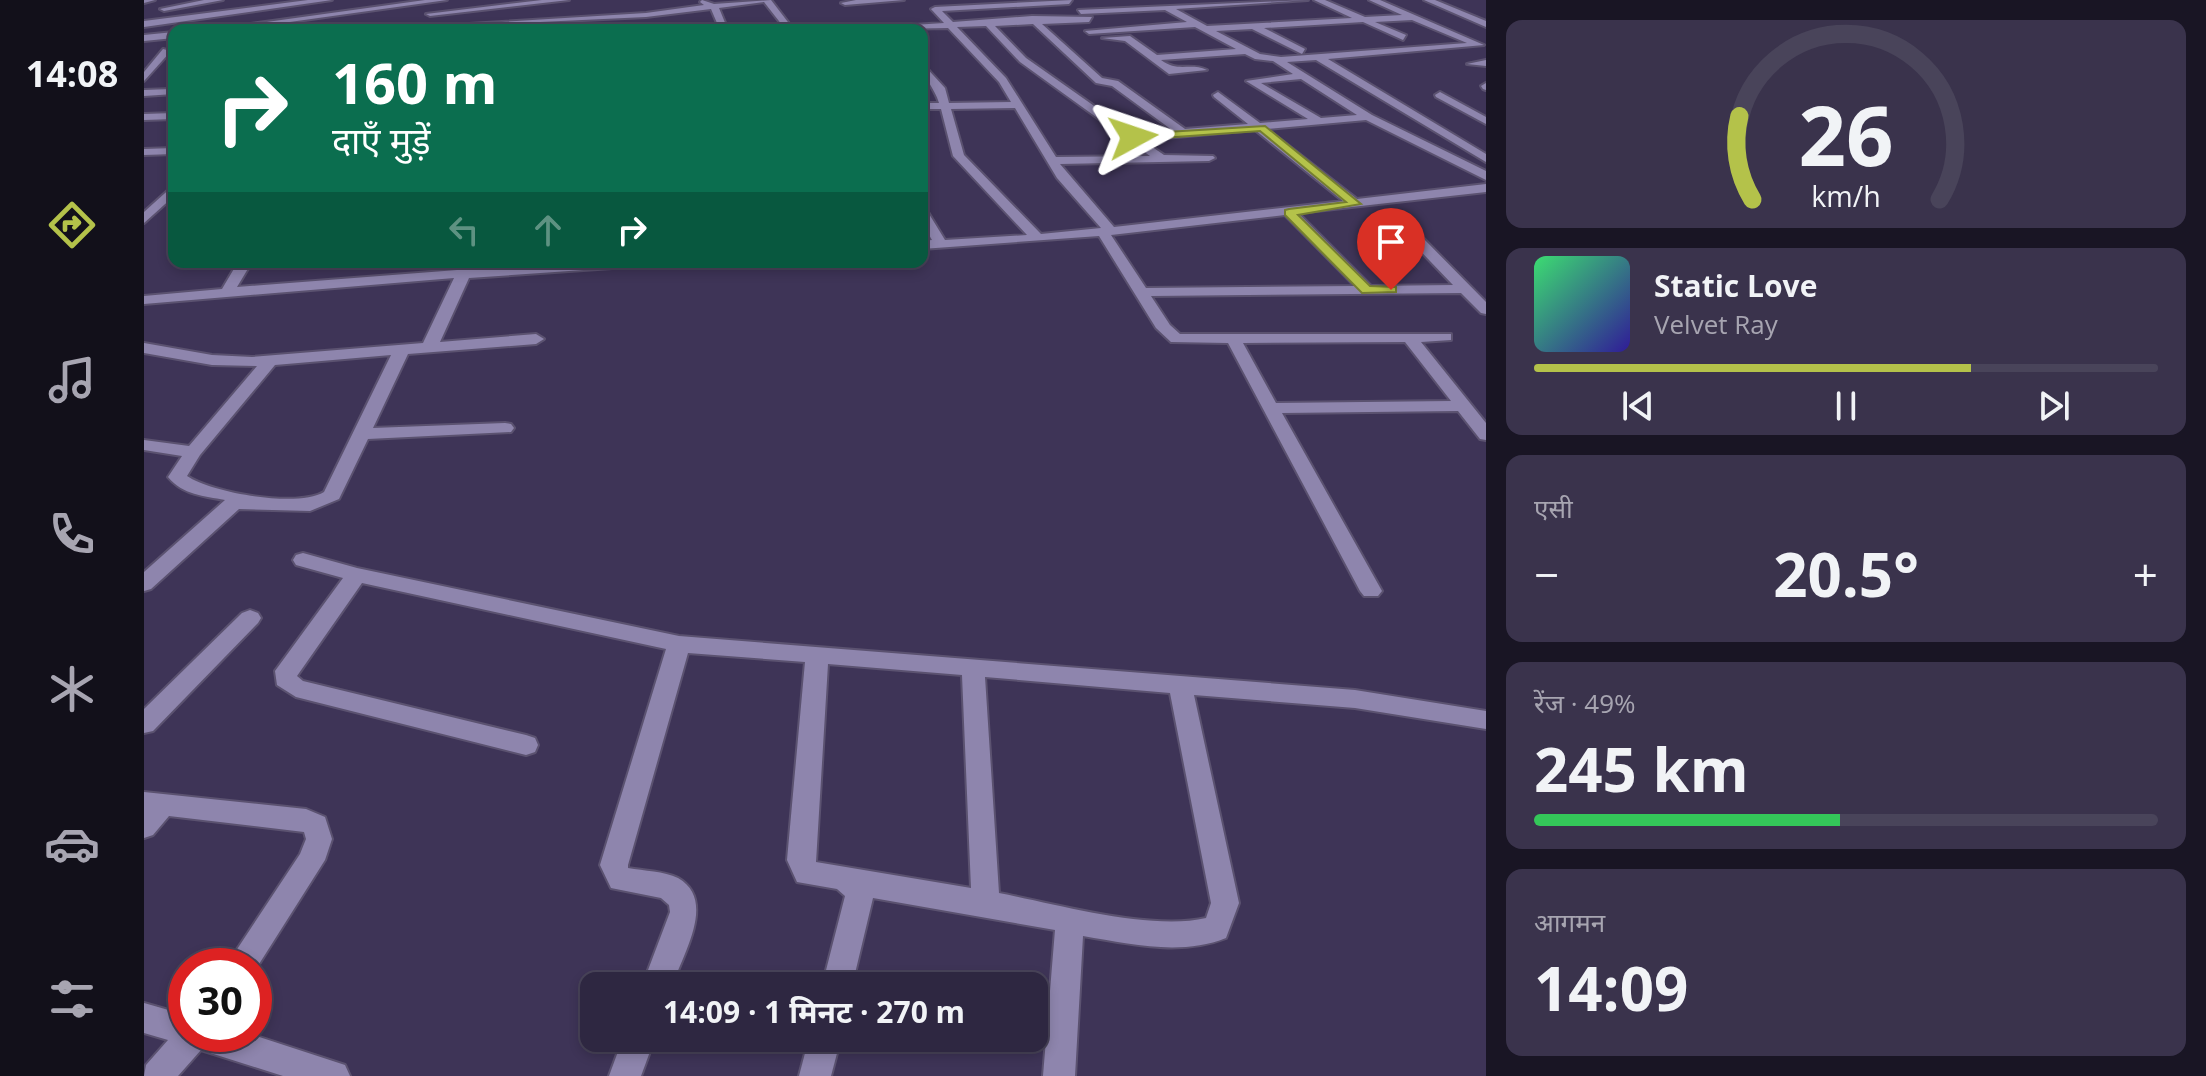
<!DOCTYPE html>
<html lang="hi">
<meta charset="utf-8">
<style>
:root{--surface:#2e2741;--page:#3a334c;--text:#f1f3f6;--muted:#a7a5b1;--line:#49445a;--accent:#b4c24a}
body{margin:0;font-family:"Open Sans","Noto Sans Devanagari",sans-serif;background:var(--page);color:var(--text);height:100vh;display:flex;flex-direction:column;font-size:30px;white-space:nowrap}
*{box-sizing:border-box;margin:0}
p{font-size:26px;color:var(--muted)}
.icon{flex:none;width:44px;height:44px;fill:none;stroke:currentColor;stroke-width:2;stroke-linecap:round;stroke-linejoin:round}
.map{position:relative;flex:1;overflow:hidden}
.side{display:flex;flex-direction:column;gap:20px;padding:20px;background:#191524;width:720px}
.side>*{flex:none}
.hud{position:absolute;left:24px;top:24px;width:760px;height:244px;border-radius:16px;box-shadow:0 4px 12px #0003,0 0 0 2px var(--line);background:#0b6e4f;color:#fff;overflow:hidden}
.speed{position:absolute;left:24px;top:948px;display:flex;gap:16px;font-size:40px;font-weight:700;text-align:center}
.speed>*{display:grid;place-content:center;width:104px;height:104px;border-radius:50%;background:var(--surface);box-shadow:0 4px 12px #0003,0 0 0 2px var(--line);line-height:1}
.speed .limit{border:12px solid #d22;background:#fff;color:#111}
.pin{position:absolute;display:grid;place-items:center;width:68px;height:68px;color:#fff;margin:-82px -34px;border-radius:50% 50% 50% 0;rotate:-45deg;box-shadow:0 0 8px #0007}
.pin .icon{rotate:45deg}
.me{position:absolute;width:88px;margin:-44px;rotate:85deg;stroke-linejoin:round;filter:drop-shadow(0 0 6px #0008)}
.turn{display:flex;align-items:center;gap:28px;height:168px;padding:0 32px;font-size:36px}
.turn .icon{width:104px;height:104px;stroke-width:2.5}
.turn b{display:block;font-size:56px;line-height:68px}
.lanes{display:flex;align-items:center;height:76px;padding:0 32px;background:#0003;justify-content:center;gap:40px;direction:ltr}
.lanes .off{opacity:.35}
.big{font-size:60px;font-weight:700;line-height:1.1}
.side .card{flex:1;display:flex;flex-direction:column;justify-content:center;gap:12px;min-width:0;padding:0 28px;border-radius:16px;background:var(--page)}
.side .dial{align-items:center;gap:0}
.dial svg{height:208px;overflow:visible;fill:none;stroke:var(--line);stroke-width:7;stroke-linecap:round;text-anchor:middle}
.dial text{fill:var(--text);stroke:none}
.song{display:flex;align-items:center;gap:24px}
.cover{width:96px;height:96px;border-radius:12px;background:linear-gradient(135deg,hsl(140 70% 55%),hsl(250 70% 35%))}
.played{height:8px;border-radius:4px;background:linear-gradient(90deg,var(--accent) 70%,var(--line) 70%)}
.keys{display:flex;justify-content:space-around;direction:ltr}
.heat{display:flex;justify-content:space-between;align-items:center;font-size:44px;direction:ltr}
.charge{height:12px;border-radius:6px;background:linear-gradient(90deg,#34c759 49%,var(--line) 0)}
.trip{position:absolute;left:436px;top:972px;width:468px;height:80px;border-radius:16px;background:var(--surface);box-shadow:0 4px 12px #0003,0 0 0 2px var(--line);font-weight:700;line-height:80px;text-align:center}
main{display:flex;flex:1;min-height:0}
.tabs{display:flex;flex-direction:column;width:144px;justify-content:space-around;align-items:center;background:#12101a;color:var(--muted)}
.tabs .icon{width:56px;height:56px}
.tabs .current{color:var(--accent)}
.tabs b{font-size:36px;color:var(--text)}
.map>svg:first-child{display:block}
.lines{fill:none;stroke-linecap:round;stroke-linejoin:round}
.minor-casing{stroke:#5b5270;stroke-width:4}
.minor{fill:#8e85ad;fill-rule:evenodd}
.shaded-wall{fill:#925ca9}
.route{fill:#b4c24a;stroke:#757e30;stroke-width:2}
</style>
<main>
<nav class="tabs">
<b>14:08</b>
<svg class="icon current" aria-label="directions" viewBox="0 0 24 24"><path d="M12 3l9 9-9 9-9-9zM9 14v-3h6M13 9l2 2-2 2"/></svg>
<svg class="icon" aria-label="music" viewBox="0 0 24 24"><path d="M9 18V5l10-2v13"/><circle cx="6" cy="18" r="3"/><circle cx="16" cy="16" r="3"/></svg>
<svg class="icon" aria-label="phone" viewBox="0 0 24 24"><path d="M5 4h4l2 5-3 2q2 4 5 5l2-3 5 2v4C11 20 4 13 5 4z"/></svg>
<svg class="icon" aria-label="climate" viewBox="0 0 24 24"><path d="M12 3v18M4 7l16 10M4 17L20 7"/></svg>
<svg class="icon" aria-label="car" viewBox="0 0 24 24"><path d="M5 17H2v-5l4-1 3-4h7l3 4 3 1v5h-3M9 17h6M6 11h13"/><circle cx="7" cy="17" r="2"/><circle cx="17" cy="17" r="2"/></svg>
<svg class="icon" aria-label="filters" viewBox="0 0 24 24"><path d="M4 7h16M4 17h16"/><circle cx="9" cy="7" r="2"/><circle cx="15" cy="17" r="2"/></svg>
</nav>
<div class="map">
<svg width="1342" height="1076" viewBox="0 0 1342 1076">
<rect width="100%" height="100%" fill="#3e3457"/>
<g class="lines">
<defs>
<g id="minor">
<path d="M0 0H11L0 3Z"/>
<path d="M60 0H79L20 11 16 9Z"/>
<path d="M164 0H188L0 27V21Z"/>
<path d="M281 0H303L88 30H64Z"/>
<path d="M398 0H425L286 16 282 14Z"/>
<path d="M558 0 570 4 627 0 650 30H642L620 2 575 8 584 30H576L567 9 502 17 227 30 502 13 560 5 556 2Z"/>
<path d="M712 0H760L701 5 697 3Z"/>
<path d="M928 0 925 4 798 11 809 22 888 16 948 17 945 22 898 24 958 78 974 81 1041 129 1104 124 1070 97 1069 95 1074 92 1116 123 1164 119 1102 81 1149 74 1129 61 1111 59 1101 54 1017 60C1034 73 1046 62 1063 70L1025 74 981 41 958 38 986 36 1013 55 1092 49 1051 27 945 34 941 31 1043 22 1021 10 937 14 934 10 1164 0 1032 9 1063 26 1208 18 1170 0H1181L1221 17 1258 15 1225 0H1236L1340 45 1184 59 1342 154V162L1172 60 1143 62 1228 115 1342 171V180L1222 120 1123 129 1213 199 1342 184V192L1154 213 1227 286 1309 285 1263 237 1275 234 1342 302V314L1337 313 1317 293 1007 296 1026 325 1036 334H1307V340L1277 342 1342 423V440L1336 439 1314 411 1138 413 1238 591 1234 596H1220L1216 591 1084 343 1027 342 1012 328 955 236 778 249V241L788 240 778 223V208L782 209 801 240 883 235 809 156 797 109H778V103H795C791 88 778 77 778 63L801 88 805 103 867 102 855 82 804 28 693 30 800 23 787 9 791 7ZM1268 20 1323 43 1137 57 1116 54 1072 31 1108 29 1158 54 1161 49 1120 28 1219 22 1259 40 1262 35 1231 22ZM889 24 952 83 968 86 1028 130 990 134 882 58 851 26ZM842 26 876 62 1006 156 912 157 862 78 813 27ZM1157 79 1213 115 1177 118 1117 83ZM871 108 913 178 957 228 897 234 820 155 807 109ZM1111 130 1199 201 970 227 916 164 1065 161 1071 158 1069 156 1020 155 998 140ZM1141 215 1211 286 1002 288 967 235ZM1261 342 1307 401 1132 403 1099 343Z"/>
<path d="M1280 0H1291L1342 21V27Z"/>
<path d="M30 32V38L0 41V35Z"/>
<path d="M19 49 27 51 0 81V72Z"/>
<path d="M1342 60V66L1323 64Z"/>
<path d="M1342 83V90L1339 89 1337 86Z"/>
<path d="M27 89 30 94 0 96V90Z"/>
<path d="M1296 92 1342 117V124L1292 97 1291 95Z"/>
<path d="M30 113V119L0 120V114Z"/>
<path d="M30 148V154L0 155V149Z"/>
<path d="M30 185V196L0 223V212Z"/>
<path d="M94 262H108L93 287 313 270 315 262H327V269L433 262H504L497 266 325 278 296 342 392 334 400 339 392 344 264 354 229 428 361 423 367 424 370 428 367 432 224 439 195 499 166 511 95 509 7 589 0 591V572L81 500C60 496 39 495 24 477L38 456 0 450V440L45 446 113 366 68 365 0 353V343L68 355 108 357 279 343 310 278 0 304V296L78 289ZM247 355 180 492C154 508 68 493 43 476L56 455 131 365Z"/>
<path d="M159 553 213 568 535 636 1211 690 1342 711V729L1211 708 1050 695 1095 903 1082 938C1037 956 986 944 939 936L931 1076H899L911 930 729 898 708 986H678L701 896 693 889 653 882 643 860 661 662 544 653 484 865V868C500 871 520 871 534 878 573 900 539 954 528 986H498L526 912 525 905 517 898 467 888 456 865 522 649 218 583 153 676 159 681 382 735 391 738 394 745 391 752 382 755 152 697 133 685 131 671 199 578 152 565 149 560 152 555ZM684 664 818 675 827 888 672 862ZM841 677 1026 693 1067 903 1062 918C1007 931 912 904 855 893Z"/>
<path d="M106 610 114 613 117 618 114 623 9 731 0 733V709L98 613Z"/>
<path d="M0 792 162 809 181 817 188 839 181 860 110 972V966H82L156 854 162 839 160 832 25 816 9 835 0 838Z"/>
<path d="M0 1003 42 1015V1034H106L201 1065 206 1076H139L57 1050 34 1076H0L2 1065 24 1040 0 1033Z"/>
<path d="M479 1038H511L497 1076H465Z"/>
<path d="M665 1038H697L687 1076H655Z"/>
</g>
</defs>
<use href="#minor" class="minor-casing"/>
<use href="#minor" class="minor"/>
</g>
<path class="shaded-wall" d="M778 217H780L778 238Z"/>
<path class="route" d="M1121 126 1217 204 1154 215 1226 286 1252 287V292L1218 293 1141 215V210L1145 209 1202 202 1116 131 989 140 984 137 989 134Z"/>
</svg>
<div class="speed"><div class="limit">30</div></div>
<div class="pin" style="left:1247px;top:290px;background:#d93025"><svg class="icon" aria-label="arrive" viewBox="0 0 24 24"><path d="M6 21V4h12l-3 4 3 4H6"/></svg></div>
<svg class="me" style="left:989px;top:137px" viewBox="-20 -20 40 40"><path d="M0-17L14 15 0 8-14 15z" fill="#b4c24a" stroke="#fff" stroke-width="4"/></svg>
<div class="trip">14:09 · 1 मिनट · 270 m</div>
<div class="hud">
<div class="turn"><svg class="icon" aria-label="right" viewBox="0 0 24 24"><path d="M7 20v-9h11M14 6l5 5-5 5"/></svg><div><b>160 m</b>दाएँ मुड़ें</div></div>
<div class="lanes"><svg class="icon off" aria-label="left" viewBox="0 0 24 24"><path d="M17 20v-9H6M10 6l-5 5 5 5"/></svg><svg class="icon off" aria-label="ahead" viewBox="0 0 24 24"><path d="M12 20V5M6 11l6-6 6 6"/></svg><svg class="icon" aria-label="right" viewBox="0 0 24 24"><path d="M7 20v-9h11M14 6l5 5-5 5"/></svg></div>
</div>
</div>
<section class="side">
<div class="card dial"><svg viewBox="0 0 100 80">
<path d="M14 69A42 42 0 1 1 86 69"/>
<path d="M14 69A42 42 0 0 1 9 37" stroke="#b4c24a"/>
<text x="50" y="56" font-size="32" font-weight="700">26</text>
<text x="50" y="72" font-size="11">km/h</text>
</svg></div>
<div class="card">
<div class="song"><i class="cover"></i><div><b>Static Love</b><p>Velvet Ray</p></div></div>
<div class="played"></div>
<div class="keys"><svg class="icon" aria-label="previous" viewBox="0 0 24 24"><path d="M18 5L8 12l10 7zM5 5v14"/></svg><svg class="icon" aria-label="pause" viewBox="0 0 24 24"><path d="M8 5v14M16 5v14"/></svg><svg class="icon" aria-label="next" viewBox="0 0 24 24"><path d="M6 5l10 7-10 7zM19 5v14"/></svg></div>
</div>
<div class="card"><p>एसी</p>
<div class="heat"><a>−</a><b class="big">20.5°</b><a>+</a></div>
</div>
<div class="card"><p>रेंज · 49%</p><b class="big">245 km</b><div class="charge"></div></div>
<div class="card"><p>आगमन</p><b class="big">14:09</b></div>
</section>
</main>
